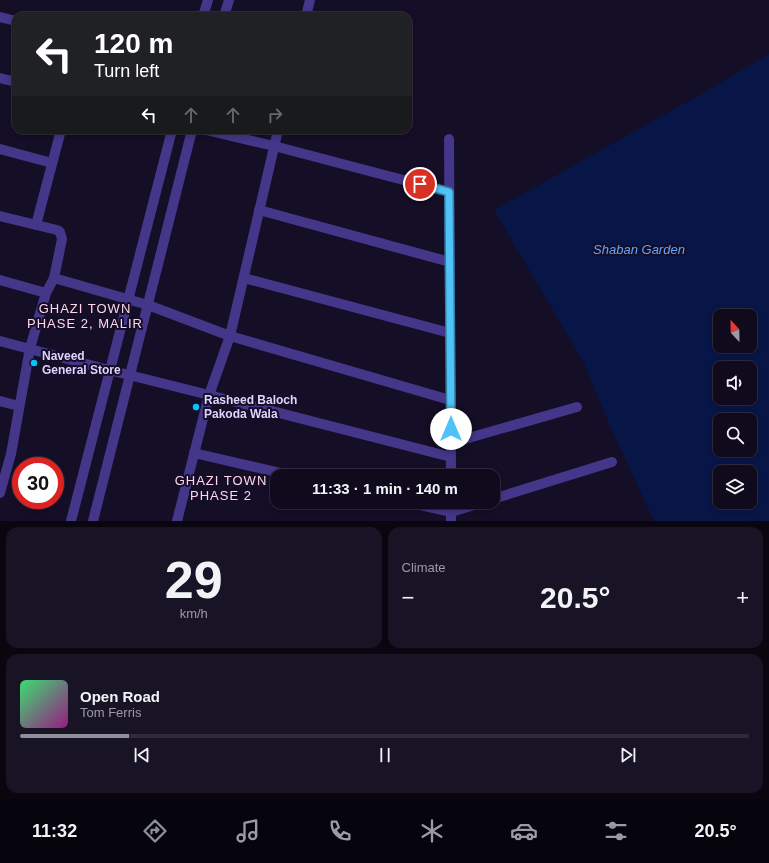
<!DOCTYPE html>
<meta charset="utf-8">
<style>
:root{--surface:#100a1d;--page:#191326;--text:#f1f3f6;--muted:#9c9aa4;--line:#302b3b;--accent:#8c9099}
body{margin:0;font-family:Helvetica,sans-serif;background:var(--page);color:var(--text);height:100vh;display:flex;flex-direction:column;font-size:15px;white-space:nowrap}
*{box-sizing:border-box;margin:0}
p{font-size:13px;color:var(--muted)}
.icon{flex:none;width:22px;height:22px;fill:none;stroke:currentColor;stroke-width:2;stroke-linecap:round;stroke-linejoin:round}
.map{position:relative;height:521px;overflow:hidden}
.drawer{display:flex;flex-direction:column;gap:6px;padding:6px;background:#090610;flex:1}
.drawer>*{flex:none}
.hud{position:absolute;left:12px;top:12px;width:400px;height:122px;border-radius:12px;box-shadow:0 2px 6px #0003,0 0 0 1px var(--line);background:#202124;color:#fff;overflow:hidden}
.needle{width:26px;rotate:338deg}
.tools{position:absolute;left:713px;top:309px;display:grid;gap:8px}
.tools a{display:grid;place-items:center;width:44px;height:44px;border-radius:8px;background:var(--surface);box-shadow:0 2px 6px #0003,0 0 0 1px var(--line);font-size:20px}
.speed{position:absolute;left:12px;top:457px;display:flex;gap:8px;font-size:20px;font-weight:700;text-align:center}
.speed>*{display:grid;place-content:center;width:52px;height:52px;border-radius:50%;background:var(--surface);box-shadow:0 2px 6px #0003,0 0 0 1px var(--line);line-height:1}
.speed .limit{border:6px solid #d22;background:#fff;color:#111}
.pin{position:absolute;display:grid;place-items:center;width:34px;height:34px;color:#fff;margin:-17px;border:2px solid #fff;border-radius:50%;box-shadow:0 1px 4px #0007}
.me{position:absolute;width:44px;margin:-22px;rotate:0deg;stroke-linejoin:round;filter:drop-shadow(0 0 3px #0008)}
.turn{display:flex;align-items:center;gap:14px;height:84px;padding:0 16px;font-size:18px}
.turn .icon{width:52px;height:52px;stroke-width:2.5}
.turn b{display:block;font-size:28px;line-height:34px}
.lanes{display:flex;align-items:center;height:38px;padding:0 16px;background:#0003;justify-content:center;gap:20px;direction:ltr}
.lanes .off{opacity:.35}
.big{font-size:30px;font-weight:800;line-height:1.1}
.drawer .tile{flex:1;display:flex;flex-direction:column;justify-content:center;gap:6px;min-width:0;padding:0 14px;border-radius:12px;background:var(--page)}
.drawer .dial{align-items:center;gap:0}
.dial b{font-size:52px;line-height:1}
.song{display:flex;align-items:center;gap:12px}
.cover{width:48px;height:48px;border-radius:6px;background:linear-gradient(135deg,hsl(140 70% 55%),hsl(310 70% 35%))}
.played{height:4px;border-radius:2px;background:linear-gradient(90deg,var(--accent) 15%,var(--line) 15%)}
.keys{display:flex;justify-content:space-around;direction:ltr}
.heat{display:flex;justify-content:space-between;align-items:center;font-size:22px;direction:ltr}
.drawer .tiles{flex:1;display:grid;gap:6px;grid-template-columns:1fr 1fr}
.tile:last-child{grid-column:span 2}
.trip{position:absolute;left:270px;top:469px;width:230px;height:40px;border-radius:12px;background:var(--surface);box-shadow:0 2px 6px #0003,0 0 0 1px var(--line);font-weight:800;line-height:40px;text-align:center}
.tabs{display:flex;height:64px;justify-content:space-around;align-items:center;background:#06040c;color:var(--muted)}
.tabs .icon{width:28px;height:28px}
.tabs .active{color:var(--accent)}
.tabs b{font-size:18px;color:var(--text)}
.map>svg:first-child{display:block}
.water{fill:#071646;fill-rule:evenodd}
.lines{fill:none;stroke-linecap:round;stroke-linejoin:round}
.minor{stroke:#443688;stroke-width:10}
.tertiary{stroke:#443688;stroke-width:10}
.route-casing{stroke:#337fa1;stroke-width:10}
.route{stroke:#4fc3f7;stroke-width:7}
.poi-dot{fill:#00c6ff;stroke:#150e27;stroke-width:1.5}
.labels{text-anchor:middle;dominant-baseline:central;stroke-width:4;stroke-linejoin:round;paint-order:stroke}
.poi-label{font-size:12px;font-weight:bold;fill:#ded4ff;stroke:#150e27;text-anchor:start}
.water-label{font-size:13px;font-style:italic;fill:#62a3ff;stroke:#150e27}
.neighbourhood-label{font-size:13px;letter-spacing:1px;fill:#ffd6eb;stroke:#150e27}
</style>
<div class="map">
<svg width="769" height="521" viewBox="0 0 769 521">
<rect width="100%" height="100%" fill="#150e27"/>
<path class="water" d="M769 54V521H654L609 424 584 363 494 210 701 94ZM720 316H750V346H720ZM720 368H750V398H720ZM720 420H750V450H720ZM720 472H750V502H720Z"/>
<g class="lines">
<g class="minor">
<path d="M306 16 310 0"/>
<path d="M0 17 16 21"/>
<path d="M0 78 16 82"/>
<path d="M206 130 274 146 449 192"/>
<path d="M449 139 451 476"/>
<path d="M0 149 52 163"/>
<path d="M259 210 450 262"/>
<path d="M0 216 57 230 60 232 62 239 54 278 46 293 30 348 11 454 0 493"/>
<path d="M36 225 61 130"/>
<path d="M54 278 148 305 230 336 450 400"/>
<path d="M244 278 450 333"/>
<path d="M0 280 46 293"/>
<path d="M0 341 109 370 209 395 451 457"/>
<path d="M0 401 19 406"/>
<path d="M451 443 577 407"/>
<path d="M194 453 294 476"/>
<path d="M493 499 612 462"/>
<path d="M407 502 451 512 484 502"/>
<path d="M451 502V521"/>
<path d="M177 521 209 395 230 336 278 130"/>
</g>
<g class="tertiary">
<path d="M203 16 208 0"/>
<path d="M224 16 229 0"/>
<path d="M71 521 172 130"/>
<path d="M93 521 192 130"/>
</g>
</g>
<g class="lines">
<defs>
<path id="route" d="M420 184 449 192 451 429"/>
</defs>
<use href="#route" class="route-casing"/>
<use href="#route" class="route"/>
</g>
<g class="poi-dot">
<circle cx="34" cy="363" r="4"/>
<circle cx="196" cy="407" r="4"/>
</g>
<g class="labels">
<g class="poi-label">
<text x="42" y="356">Naveed<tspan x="42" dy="14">General Store</tspan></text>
<text x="204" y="400">Rasheed Baloch<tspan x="204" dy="14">Pakoda Wala</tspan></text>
</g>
<g class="water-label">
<text x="639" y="249">Shaban Garden</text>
</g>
<g class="neighbourhood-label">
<text x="85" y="308">GHAZI TOWN<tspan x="85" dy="15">PHASE 2, MALIR</tspan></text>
<text x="221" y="480">GHAZI TOWN<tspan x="221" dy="15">PHASE 2</tspan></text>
</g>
</g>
</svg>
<div class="tools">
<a><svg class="needle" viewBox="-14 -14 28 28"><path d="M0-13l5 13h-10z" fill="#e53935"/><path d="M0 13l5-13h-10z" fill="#9c9aa4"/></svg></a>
<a><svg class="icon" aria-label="sound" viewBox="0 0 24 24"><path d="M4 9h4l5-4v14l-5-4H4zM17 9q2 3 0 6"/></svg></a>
<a><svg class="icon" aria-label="search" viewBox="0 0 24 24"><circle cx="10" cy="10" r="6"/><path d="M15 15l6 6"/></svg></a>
<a><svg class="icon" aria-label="layers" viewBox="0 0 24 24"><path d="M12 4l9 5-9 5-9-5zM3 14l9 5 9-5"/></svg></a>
</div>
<div class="speed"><div class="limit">30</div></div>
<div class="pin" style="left:420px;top:184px;background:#d93025"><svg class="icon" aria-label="arrive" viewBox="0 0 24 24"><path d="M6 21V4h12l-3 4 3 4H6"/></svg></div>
<svg class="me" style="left:451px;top:429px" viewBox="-20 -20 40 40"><circle r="19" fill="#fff"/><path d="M0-13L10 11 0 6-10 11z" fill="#4fc3f7"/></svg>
<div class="trip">11:33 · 1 min · 140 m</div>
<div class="hud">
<div class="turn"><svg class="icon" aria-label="left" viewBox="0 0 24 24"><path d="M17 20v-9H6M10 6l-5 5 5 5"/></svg><div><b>120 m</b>Turn left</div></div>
<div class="lanes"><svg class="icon" aria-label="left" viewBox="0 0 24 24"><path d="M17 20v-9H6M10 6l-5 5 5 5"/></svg><svg class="icon off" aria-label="ahead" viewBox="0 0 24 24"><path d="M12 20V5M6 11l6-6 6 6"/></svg><svg class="icon off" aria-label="ahead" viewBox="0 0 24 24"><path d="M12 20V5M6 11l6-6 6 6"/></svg><svg class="icon off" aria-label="right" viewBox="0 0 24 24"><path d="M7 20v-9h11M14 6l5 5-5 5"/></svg></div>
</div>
</div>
<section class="drawer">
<div class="tiles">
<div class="tile dial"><b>29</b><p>km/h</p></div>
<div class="tile"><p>Climate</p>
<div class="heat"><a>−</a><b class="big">20.5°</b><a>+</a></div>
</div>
<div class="tile">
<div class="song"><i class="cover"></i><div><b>Open Road</b><p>Tom Ferris</p></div></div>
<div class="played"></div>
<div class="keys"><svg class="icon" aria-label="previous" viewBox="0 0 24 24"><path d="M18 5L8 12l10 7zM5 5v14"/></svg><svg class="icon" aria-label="pause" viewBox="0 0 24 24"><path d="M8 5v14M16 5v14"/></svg><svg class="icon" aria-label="next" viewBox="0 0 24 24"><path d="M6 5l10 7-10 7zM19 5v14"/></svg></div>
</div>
</div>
</section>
<nav class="tabs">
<b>11:32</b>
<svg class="icon active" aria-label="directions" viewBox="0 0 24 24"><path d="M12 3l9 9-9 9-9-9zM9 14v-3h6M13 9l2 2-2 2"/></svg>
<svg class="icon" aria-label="music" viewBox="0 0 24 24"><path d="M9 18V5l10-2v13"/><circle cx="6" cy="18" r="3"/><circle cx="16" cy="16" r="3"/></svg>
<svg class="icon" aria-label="phone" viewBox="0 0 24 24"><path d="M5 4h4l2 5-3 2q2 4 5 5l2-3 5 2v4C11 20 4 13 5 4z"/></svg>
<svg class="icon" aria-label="climate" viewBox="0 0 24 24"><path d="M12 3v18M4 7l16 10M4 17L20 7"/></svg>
<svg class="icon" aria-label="car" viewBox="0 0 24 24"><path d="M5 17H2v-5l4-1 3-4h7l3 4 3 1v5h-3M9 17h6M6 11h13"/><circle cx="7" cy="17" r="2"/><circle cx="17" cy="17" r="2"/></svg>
<svg class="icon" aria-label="filters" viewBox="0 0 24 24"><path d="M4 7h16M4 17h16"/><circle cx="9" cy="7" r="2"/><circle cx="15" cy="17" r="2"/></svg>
<b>20.5°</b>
</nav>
